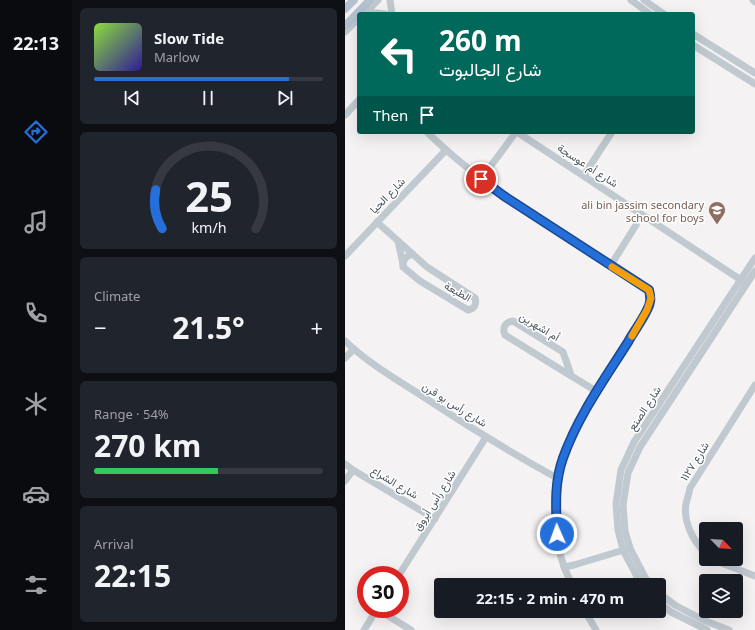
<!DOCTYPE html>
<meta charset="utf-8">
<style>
:root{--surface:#171b24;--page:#20242c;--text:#f1f3f6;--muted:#9ea1a6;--line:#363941;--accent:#256fdb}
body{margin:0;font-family:"Noto Sans",Vazirmatn,sans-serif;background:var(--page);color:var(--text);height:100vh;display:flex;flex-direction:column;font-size:15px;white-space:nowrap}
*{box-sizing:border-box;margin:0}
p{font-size:13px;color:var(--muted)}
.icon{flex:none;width:22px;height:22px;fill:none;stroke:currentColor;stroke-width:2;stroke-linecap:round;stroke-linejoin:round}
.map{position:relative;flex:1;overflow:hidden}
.panel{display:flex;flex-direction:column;gap:8px;padding:8px;background:#0d0f14;width:273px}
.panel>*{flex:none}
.top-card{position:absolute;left:12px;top:12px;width:338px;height:122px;border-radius:4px;box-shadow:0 4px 16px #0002;background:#00695c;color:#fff;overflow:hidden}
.needle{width:26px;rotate:115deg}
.buttons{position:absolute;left:354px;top:522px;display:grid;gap:8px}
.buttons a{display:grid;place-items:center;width:44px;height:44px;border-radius:4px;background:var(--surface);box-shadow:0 4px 16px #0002;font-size:20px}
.speed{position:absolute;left:12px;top:566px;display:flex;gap:8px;font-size:20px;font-weight:700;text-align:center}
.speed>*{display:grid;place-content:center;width:52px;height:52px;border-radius:50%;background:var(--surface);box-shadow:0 4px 16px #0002;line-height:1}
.speed .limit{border:6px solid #d22;background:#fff;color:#111}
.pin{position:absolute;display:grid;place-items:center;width:34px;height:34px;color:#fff;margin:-17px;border:2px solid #fff;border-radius:50%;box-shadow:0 1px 4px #0007}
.me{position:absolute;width:44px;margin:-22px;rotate:358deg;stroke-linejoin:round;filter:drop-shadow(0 0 3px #0008)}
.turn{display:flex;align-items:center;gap:14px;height:84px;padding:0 16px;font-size:18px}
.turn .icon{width:52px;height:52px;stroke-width:2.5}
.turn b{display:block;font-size:28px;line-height:34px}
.then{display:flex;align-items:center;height:38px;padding:0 16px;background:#0003;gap:8px;font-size:15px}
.big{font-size:30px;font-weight:700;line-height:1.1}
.panel .widget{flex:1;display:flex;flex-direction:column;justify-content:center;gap:6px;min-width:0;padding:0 14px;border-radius:6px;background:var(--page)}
.panel .dial{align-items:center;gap:0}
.dial svg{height:104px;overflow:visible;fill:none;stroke:var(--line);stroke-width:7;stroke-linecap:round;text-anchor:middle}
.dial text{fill:var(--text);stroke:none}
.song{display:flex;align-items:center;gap:12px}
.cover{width:48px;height:48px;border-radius:6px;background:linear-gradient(135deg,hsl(90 70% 55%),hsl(250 70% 35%))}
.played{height:4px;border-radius:2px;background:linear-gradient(90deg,var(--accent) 85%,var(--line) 85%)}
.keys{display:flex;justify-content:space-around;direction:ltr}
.heat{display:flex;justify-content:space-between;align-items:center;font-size:22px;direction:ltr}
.charge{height:6px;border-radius:3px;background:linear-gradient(90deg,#34c759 54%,var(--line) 0)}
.trip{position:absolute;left:89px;top:578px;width:232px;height:40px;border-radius:4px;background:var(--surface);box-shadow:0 4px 16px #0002;font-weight:700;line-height:40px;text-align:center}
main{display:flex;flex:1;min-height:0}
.menu{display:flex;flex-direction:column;width:72px;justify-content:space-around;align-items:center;background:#090b0e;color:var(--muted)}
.menu .icon{width:28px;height:28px}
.menu .active{color:var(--accent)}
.menu b{font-size:18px;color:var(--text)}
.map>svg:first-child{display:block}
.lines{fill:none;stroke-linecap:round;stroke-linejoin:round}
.minor{stroke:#c1c9d0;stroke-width:7}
.major{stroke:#b4c1cf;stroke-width:8}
.route-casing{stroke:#18488e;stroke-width:10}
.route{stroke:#256fdb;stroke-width:7}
.slow{stroke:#f59e0b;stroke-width:7}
.labels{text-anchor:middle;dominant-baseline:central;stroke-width:3;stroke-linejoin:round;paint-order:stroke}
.street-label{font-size:11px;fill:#4b555f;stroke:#fff}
.education-label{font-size:11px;fill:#785e54;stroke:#fff;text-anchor:end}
</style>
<main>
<nav class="menu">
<b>22:13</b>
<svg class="icon active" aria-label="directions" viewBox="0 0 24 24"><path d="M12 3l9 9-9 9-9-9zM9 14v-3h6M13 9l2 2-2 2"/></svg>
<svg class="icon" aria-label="music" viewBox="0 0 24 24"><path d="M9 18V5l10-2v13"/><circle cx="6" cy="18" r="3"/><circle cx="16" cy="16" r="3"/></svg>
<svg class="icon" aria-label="phone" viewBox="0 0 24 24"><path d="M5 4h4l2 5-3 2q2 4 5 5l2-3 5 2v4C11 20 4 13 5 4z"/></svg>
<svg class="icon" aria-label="climate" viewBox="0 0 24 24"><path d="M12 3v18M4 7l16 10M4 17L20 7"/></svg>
<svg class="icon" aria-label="car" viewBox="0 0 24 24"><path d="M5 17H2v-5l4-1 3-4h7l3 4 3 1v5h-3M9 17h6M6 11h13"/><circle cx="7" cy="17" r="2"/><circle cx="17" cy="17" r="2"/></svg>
<svg class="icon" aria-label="filters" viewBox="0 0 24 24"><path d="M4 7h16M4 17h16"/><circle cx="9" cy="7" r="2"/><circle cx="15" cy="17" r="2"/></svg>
</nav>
<section class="panel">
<div class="widget">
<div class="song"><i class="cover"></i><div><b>Slow Tide</b><p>Marlow</p></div></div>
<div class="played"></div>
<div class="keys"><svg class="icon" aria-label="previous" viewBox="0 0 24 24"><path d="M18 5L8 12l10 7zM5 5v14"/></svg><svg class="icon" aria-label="pause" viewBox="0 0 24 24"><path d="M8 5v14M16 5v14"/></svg><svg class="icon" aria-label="next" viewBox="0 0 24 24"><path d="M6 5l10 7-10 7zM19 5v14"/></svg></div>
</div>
<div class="widget dial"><svg viewBox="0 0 100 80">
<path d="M14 69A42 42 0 1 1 86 69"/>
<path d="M14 69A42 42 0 0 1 9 39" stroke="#256fdb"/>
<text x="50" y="56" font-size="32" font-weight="700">25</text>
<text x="50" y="72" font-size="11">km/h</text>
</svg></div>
<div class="widget"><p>Climate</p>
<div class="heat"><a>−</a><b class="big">21.5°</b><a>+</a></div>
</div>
<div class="widget"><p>Range · 54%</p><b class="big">270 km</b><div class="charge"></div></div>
<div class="widget"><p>Arrival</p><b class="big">22:15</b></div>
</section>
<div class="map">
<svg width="410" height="630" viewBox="0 0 410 630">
<rect width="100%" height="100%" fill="#f4f2f2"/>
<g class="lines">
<g class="minor">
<path d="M45 0 47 14"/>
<path d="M286 0 305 14"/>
<path d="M299 0 319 14"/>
<path d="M408 0 410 2"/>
<path d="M22 12 40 14"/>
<path d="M19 14 33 0"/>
<path d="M0 32 14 18"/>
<path d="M348 34 410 73"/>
<path d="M348 45 410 84"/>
<path d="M0 115 14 100"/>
<path d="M82 132C106 156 132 176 159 196L303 290 306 298 302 310 269 365 251 391 232 425 218 459 212 478 211 493 213 547 219 567 227 585"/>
<path d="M172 132 399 282"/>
<path d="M239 175 267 132"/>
<path d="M136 179 171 132"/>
<path d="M32 222 82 267 130 298C132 305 129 309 123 310L75 281 58 267C57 260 61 256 68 254"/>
<path d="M53 241 58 264"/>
<path d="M0 256 101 150"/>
<path d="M266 265 291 225"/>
<path d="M0 341C22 362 49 378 74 394 119 424 165 452 212 478"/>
<path d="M0 358 9 349"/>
<path d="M226 375 218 352 168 321C160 322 157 328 160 335L210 366 251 391"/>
<path d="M0 464 8 470 90 519"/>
<path d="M0 481 8 470"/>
<path d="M361 553C348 542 338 521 341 504 342 499 344 494 345 488L410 385"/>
<path d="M369 559 374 562 410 576"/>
<path d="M219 567 229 565 282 549"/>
<path d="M54 575 141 437"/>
<path d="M298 585 295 582 278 550 273 530 271 504 276 470 289 442 410 258"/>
<path d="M307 585 301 579 285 548 280 531 278 505 283 473 295 447 410 271"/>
<path d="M314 593 330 605 358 620 384 630"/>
<path d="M314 602 326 612 362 630"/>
<path d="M32 609 66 630"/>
<path d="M240 611 251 630"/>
<path d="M19 630 32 609"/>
</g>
<g class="major">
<path d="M0 9 9 0"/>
<path d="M0 26 25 0"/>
</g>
</g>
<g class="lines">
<defs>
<path id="route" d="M136 179 159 196 304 290C306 298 306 303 302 310 297 321 289 331 283 342 259 380 233 416 218 458 209 483 211 508 212 534"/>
</defs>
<use href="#route" class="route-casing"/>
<use href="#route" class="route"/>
<path class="slow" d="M267 267 304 290 306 298 302 310 287 336"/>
</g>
<defs>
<symbol id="school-pin" viewBox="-11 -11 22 30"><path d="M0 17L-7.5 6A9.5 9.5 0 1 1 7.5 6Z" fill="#8d6e63" stroke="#fff"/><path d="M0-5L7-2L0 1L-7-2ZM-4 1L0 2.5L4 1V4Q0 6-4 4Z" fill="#fff"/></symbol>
</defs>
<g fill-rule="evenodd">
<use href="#school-pin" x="362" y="200" width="20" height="27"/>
</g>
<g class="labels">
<g class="street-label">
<text transform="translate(243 165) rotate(33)">شارع أم عوسجة</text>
<text transform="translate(42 195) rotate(-46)">شارع الحيا</text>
<text transform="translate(113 291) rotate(29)">الطبعة</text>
<text transform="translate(195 326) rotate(31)">أم اشهرين</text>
<text transform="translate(110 404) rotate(32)">شارع رأس بو قرن</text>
<text transform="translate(299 408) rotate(-57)">شارع الصنع</text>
<text transform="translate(349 461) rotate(-58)">شارع ١١٢٧</text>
<text transform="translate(50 482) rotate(31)">شارع الشراع</text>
<text transform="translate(89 500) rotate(-58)">شارع رأس أبروق</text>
</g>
<g class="education-label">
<text x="359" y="204">ali bin jassim secondary<tspan x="359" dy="13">school for boys</tspan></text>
</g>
</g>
</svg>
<div class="buttons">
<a><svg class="needle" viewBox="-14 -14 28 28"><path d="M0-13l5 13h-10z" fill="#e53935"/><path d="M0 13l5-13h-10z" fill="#9ea1a6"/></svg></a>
<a><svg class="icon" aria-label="layers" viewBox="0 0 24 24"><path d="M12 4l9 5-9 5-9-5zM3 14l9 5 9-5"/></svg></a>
</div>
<div class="speed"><div class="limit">30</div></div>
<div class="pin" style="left:136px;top:179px;background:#d93025"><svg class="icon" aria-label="arrive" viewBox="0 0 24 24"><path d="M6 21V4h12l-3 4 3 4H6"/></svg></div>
<svg class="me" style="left:212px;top:534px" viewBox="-20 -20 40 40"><circle r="17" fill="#256fdb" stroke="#fff" stroke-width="3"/><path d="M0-11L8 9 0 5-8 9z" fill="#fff"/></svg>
<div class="trip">22:15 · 2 min · 470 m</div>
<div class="top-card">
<div class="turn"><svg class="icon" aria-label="left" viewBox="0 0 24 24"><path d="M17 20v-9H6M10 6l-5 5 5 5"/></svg><div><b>260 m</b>شارع الجالبوت</div></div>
<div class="then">Then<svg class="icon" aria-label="arrive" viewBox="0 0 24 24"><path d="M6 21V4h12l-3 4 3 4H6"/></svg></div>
</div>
</div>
</main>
